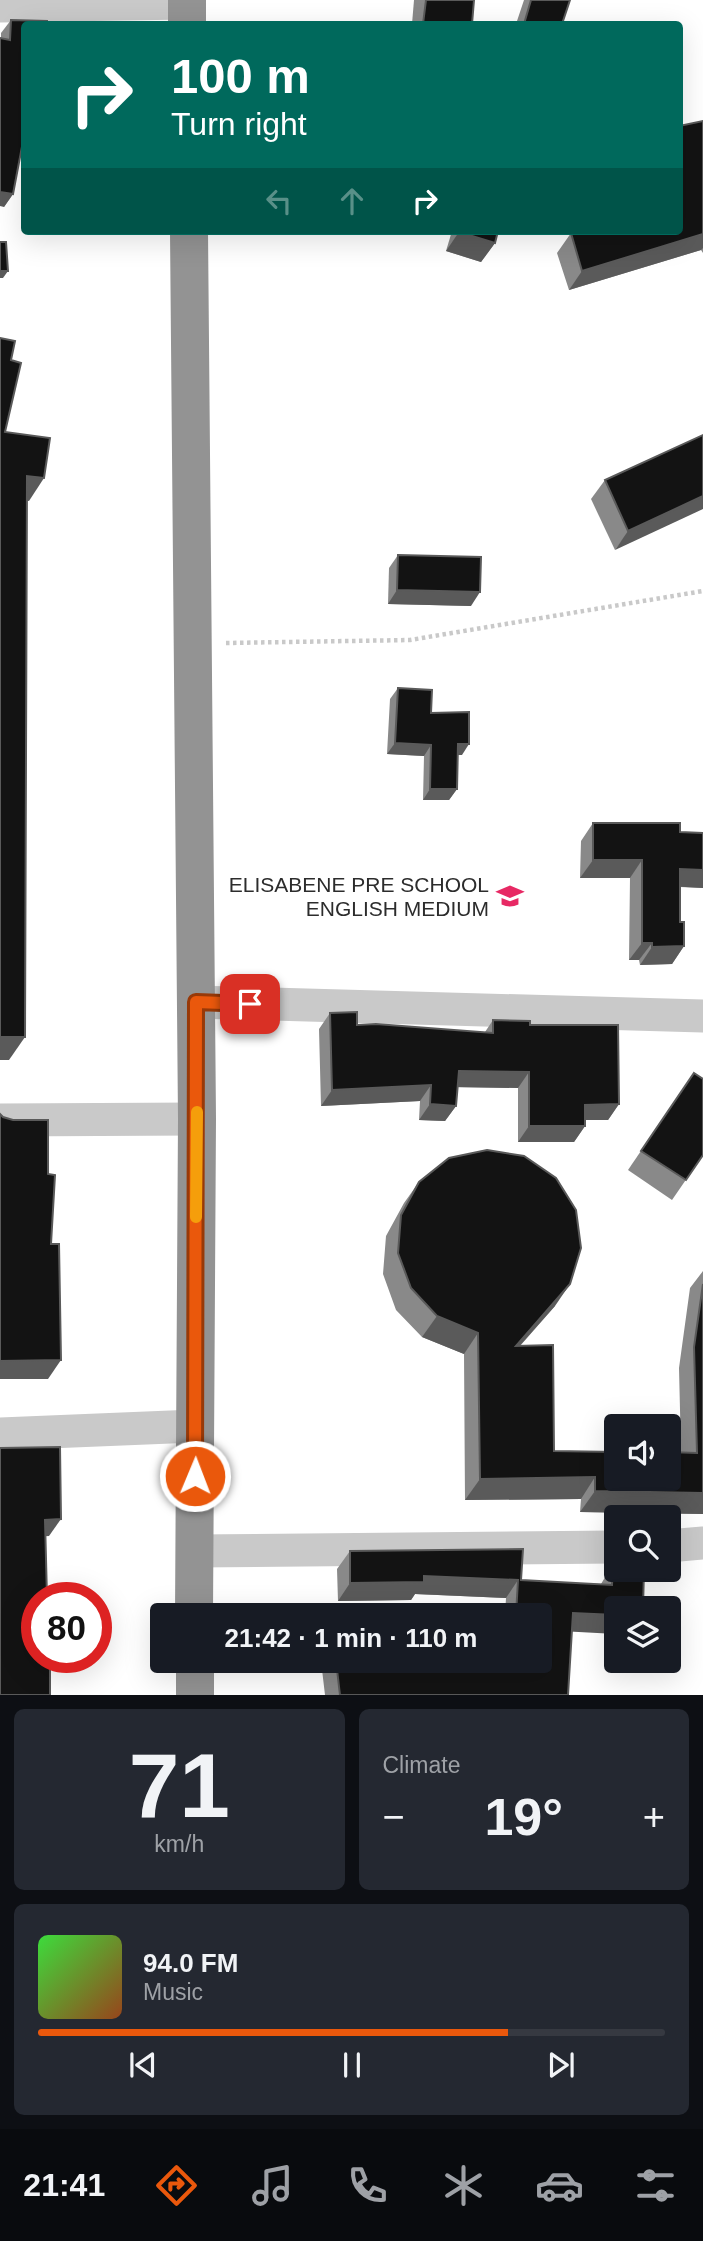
<!DOCTYPE html>
<meta charset="utf-8">
<style>
:root{--surface:#171b24;--page:#242831;--text:#f1f3f6;--muted:#9ea1a6;--line:#363941;--accent:#ea580c}
body{margin:0;font-family:Arial,sans-serif;background:var(--page);color:var(--text);height:100vh;display:flex;flex-direction:column;font-size:26px;white-space:nowrap}
*{box-sizing:border-box;margin:0}
p{font-size:23px;color:var(--muted)}
.icon{flex:none;width:38px;height:38px;fill:none;stroke:currentColor;stroke-width:2;stroke-linecap:round;stroke-linejoin:round}
.map{position:relative;height:1695px;overflow:hidden}
.sheet{display:flex;flex-direction:column;gap:14px;padding:14px;background:#0d0f14;flex:1}
.sheet>*{flex:none}
.guide{position:absolute;left:21px;top:21px;width:662px;height:214px;border-radius:7px;box-shadow:0 7px 28px #0002;background:#00695c;color:#fff;overflow:hidden}
.controls{position:absolute;left:604px;top:1414px;display:grid;gap:14px}
.controls a{display:grid;place-items:center;width:77px;height:77px;border-radius:7px;background:var(--surface);box-shadow:0 7px 28px #0002;font-size:35px}
.speed{position:absolute;left:21px;top:1582px;display:flex;gap:14px;font-size:35px;font-weight:700;text-align:center}
.speed>*{display:grid;place-content:center;width:91px;height:91px;border-radius:50%;background:var(--surface);box-shadow:0 7px 28px #0002;line-height:1}
.speed .limit{border:10px solid #d22;background:#fff;color:#111}
.pin{position:absolute;display:grid;place-items:center;width:60px;height:60px;color:#fff;margin:-30px;border-radius:14px;box-shadow:0 4px 10px #0006}
.me{position:absolute;width:77px;margin:-38px;rotate:1deg;stroke-linejoin:round;filter:drop-shadow(0 0 5px #0008)}
.turn{display:flex;align-items:center;gap:24px;height:147px;padding:0 35px;font-size:32px}
.turn .icon{width:91px;height:91px;stroke-width:2.5}
.turn b{display:block;font-size:49px;line-height:60px}
.lanes{display:flex;align-items:center;height:66px;padding:0 35px;background:#0003;justify-content:center;gap:35px;direction:ltr}
.lanes .off{opacity:.35}
.big{font-size:52px;font-weight:700;line-height:1.1}
.sheet .tile{flex:1;display:flex;flex-direction:column;justify-content:center;gap:10px;min-width:0;padding:0 24px;border-radius:10px;background:var(--page)}
.sheet .dial{align-items:center;gap:0}
.dial b{font-size:91px;line-height:1}
.song{display:flex;align-items:center;gap:21px}
.cover{width:84px;height:84px;border-radius:10px;background:linear-gradient(135deg,hsl(120 70% 55%),hsl(20 70% 35%))}
.played{height:7px;border-radius:4px;background:linear-gradient(90deg,var(--accent) 75%,var(--line) 75%)}
.keys{display:flex;justify-content:space-around;direction:ltr}
.heat{display:flex;justify-content:space-between;align-items:center;font-size:38px;direction:ltr}
.sheet .tiles{flex:1;display:grid;gap:14px;grid-template-columns:1fr 1fr}
.tile:last-child{grid-column:span 2}
.trip{position:absolute;left:150px;top:1603px;width:402px;height:70px;border-radius:7px;background:var(--surface);box-shadow:0 7px 28px #0002;font-weight:700;line-height:70px;text-align:center}
.tab-bar{display:flex;height:112px;justify-content:space-around;align-items:center;background:#090b0e;color:var(--muted)}
.tab-bar .icon{width:49px;height:49px}
.tab-bar .current{color:var(--accent)}
.tab-bar b{font-size:32px;color:var(--text)}
.map>svg:first-child{display:block}
.lines{fill:none;stroke-linecap:round;stroke-linejoin:round}
.path{stroke:#c9c9c9;stroke-width:4.5;stroke-dasharray:3.5 3.5;stroke-linecap:butt}
.minor{stroke:#c9c9c9;stroke-width:33}
.highway{stroke:#939393;stroke-width:38}
.wall{fill:#898989}
.shaded-wall{fill:#5a5a5a}
.building{fill:#131313;stroke:#5a5a5a;stroke-width:2}
.route-casing{stroke:#983908;stroke-width:18}
.route{stroke:#ea580c;stroke-width:12}
.slow{stroke:#f59e0b;stroke-width:12}
.labels{text-anchor:middle;dominant-baseline:central;stroke-width:7;stroke-linejoin:round;paint-order:stroke}
.poi-label{font-size:21px;fill:#2c2c2c;stroke:#fff;text-anchor:end}
</style>
<div class="map">
<svg width="703" height="1695" viewBox="0 0 703 1695">
<rect width="100%" height="100%" fill="#fff"/>
<g class="lines">
<path class="path" d="M226 643 410 640 703 591"/>
<g class="minor">
<path d="M0 6 187 3"/>
<path d="M196 1002 703 1016"/>
<path d="M0 1120 197 1119"/>
<path d="M0 1434 195 1426"/>
<path d="M668 1546 703 1543"/>
<path d="M194 1551 616 1547"/>
</g>
<g class="highway">
<path d="M187 0V24"/>
<path d="M189 231 197 1119 194 1615"/>
<path d="M195 1661V1695"/>
</g>
</g>
<g class="wall">
<path d="M414 0H474L472 24H412Z"/>
<path d="M524 0H570L562 24H516Z"/>
<path d="M11 20 23 142 13 194 4 207 1 38V33Z"/>
<path d="M703 121V253L701 250 569 290 557 253 571 233 679 231Z"/>
<path d="M452 231H498L495 243 481 262 446 251Z"/>
<path d="M703 435 615 550 591 499 605 480Z"/>
<path d="M398 555 471 606 388 604 389 568Z"/>
<path d="M398 688 431 713 462 755H458L457 789 449 800H423L424 756 387 754 390 699Z"/>
<path d="M593 823 680 832 703 833V888L680 887V922L684 946 672 964 640 965 639 960H629L630 878H580L581 841Z"/>
<path d="M330 1013 357 1025 485 1032 493 1020 530 1025 619 1104 608 1120H585V1126L574 1142H518V1088L458 1087 456 1106 445 1121 419 1120 420 1101 321 1106 319 1029Z"/>
<path d="M694 1073 703 1155 672 1200 628 1170Z"/>
<path d="M419 1182 555 1306 520 1346 554 1451 681 1452 679 1368 690 1288 703 1271V1514L580 1512 581 1499 465 1500 464 1354 422 1337 396 1310 383 1274 386 1236 404 1203Z"/>
<path d="M350 1551 521 1580 601 1584 613 1564 644 1570 572 1632 568 1695H325L321 1661H541V1615H505L506 1598 415 1594 411 1600 338 1601 337 1569Z"/>
</g>
<g class="shaded-wall">
<path d="M0 192 13 194 4 207 0 206Z"/>
<path d="M459 232 495 243 481 262 446 251Z"/>
<path d="M703 234V248L701 250 569 290 582 271Z"/>
<path d="M0 271H8L3 278H0Z"/>
<path d="M27 476 44 478 29 501 11 498Z"/>
<path d="M703 496V509L615 550 628 531Z"/>
<path d="M397 590 480 592 471 606 388 604Z"/>
<path d="M395 743 431 745 424 756 387 754Z"/>
<path d="M458 744H469L462 755H451Z"/>
<path d="M430 789H457L449 800H423Z"/>
<path d="M593 860H642L630 878H580Z"/>
<path d="M680 869 703 870V888L668 886Z"/>
<path d="M642 943H652L639 960H629Z"/>
<path d="M684 946 672 964 640 965 652 947Z"/>
<path d="M0 1037H25L9 1060H0Z"/>
<path d="M459 1071 529 1072 518 1088 448 1087Z"/>
<path d="M431 1085 420 1101 321 1106 332 1090Z"/>
<path d="M430 1104 456 1106 445 1121 419 1120Z"/>
<path d="M619 1104 608 1120H574L585 1105Z"/>
<path d="M529 1126H585L574 1142H518Z"/>
<path d="M570 1284 555 1306 501 1367 516 1346Z"/>
<path d="M437 1316 478 1333 464 1354 422 1337Z"/>
<path d="M61 1360 48 1379H0V1361Z"/>
<path d="M595 1477 581 1499 465 1500 480 1479Z"/>
<path d="M595 1491 703 1493V1514L580 1512Z"/>
<path d="M61 1519 49 1536 33 1537 45 1520Z"/>
<path d="M424 1576 518 1580 506 1598 415 1594 411 1600 338 1601 350 1583Z"/>
<path d="M573 1613 616 1615V1634L560 1631Z"/>
</g>
<g class="building">
<path d="M426 0H474L472 24H423Z"/>
<path d="M531 0H570L562 24H524Z"/>
<path d="M11 20 47 21V24H24V136L13 194 0 192V38L10 40Z"/>
<path d="M703 121V234L582 271 571 233 579 231H679V126Z"/>
<path d="M460 231H498L495 243 459 232Z"/>
<path d="M0 242H6L8 271H0Z"/>
<path d="M0 338 15 341 11 360 21 363 5 432 50 438 44 478 27 476 25 1037H0Z"/>
<path d="M703 435V496L628 531 605 480Z"/>
<path d="M398 555 481 557 480 592 397 590Z"/>
<path d="M398 688 432 690 431 713 469 712V744H458L457 789H430L431 745 395 743Z"/>
<path d="M593 823H680V832L703 833V870L680 869V922H684V946L652 947V943H642V860H593Z"/>
<path d="M357 1012V1025L376 1024 493 1033V1020L530 1021V1025H618L619 1104 585 1105V1126H529V1072L459 1071 456 1106 430 1104 431 1085 332 1090 330 1013Z"/>
<path d="M694 1073 703 1079V1155L686 1180 641 1151Z"/>
<path d="M0 1114 3 1117 13 1120H48V1174L55 1175 51 1244H59L61 1360 0 1361Z"/>
<path d="M487 1150 524 1156 556 1178 576 1210 581 1248 570 1284 516 1346 553 1345 554 1451 616 1452V1479H668V1452L697 1453 694 1347 703 1284V1493L595 1491V1477L480 1479 478 1333 437 1316 411 1288 398 1253 401 1215 419 1182 449 1158Z"/>
<path d="M60 1447 61 1519 45 1520 47 1598H37V1657H50V1695H0V1448Z"/>
<path d="M523 1549 521 1580 612 1585 613 1564H616V1570H644L643 1608H616V1615L573 1613 568 1695H340L336 1661H541V1615H516L518 1580 424 1576V1582L350 1583V1551Z"/>
</g>
<g class="lines">
<defs>
<path id="route" d="M195 1476 196 1002 250 1004"/>
</defs>
<use href="#route" class="route-casing"/>
<use href="#route" class="route"/>
<path class="slow" d="M196 1217 197 1112"/>
</g>
<defs>
<symbol id="school-bare" viewBox="-9 -9 18 18"><path d="M0-5L7-2L0 1L-7-2ZM-4 1L0 2.5L4 1V4Q0 6-4 4Z" fill="#e72964" stroke="#fff" stroke-width="2.5" paint-order="stroke"/></symbol>
</defs>
<g fill-rule="evenodd">
<use href="#school-bare" x="491" y="877" width="38" height="38"/>
</g>
<g class="labels">
<g class="poi-label">
<text x="489" y="884">ELISABENE PRE SCHOOL<tspan x="489" dy="24">ENGLISH MEDIUM</tspan></text>
</g>
</g>
</svg>
<div class="controls">
<a><svg class="icon" aria-label="sound" viewBox="0 0 24 24"><path d="M4 9h4l5-4v14l-5-4H4zM17 9q2 3 0 6"/></svg></a>
<a><svg class="icon" aria-label="search" viewBox="0 0 24 24"><circle cx="10" cy="10" r="6"/><path d="M15 15l6 6"/></svg></a>
<a><svg class="icon" aria-label="layers" viewBox="0 0 24 24"><path d="M12 4l9 5-9 5-9-5zM3 14l9 5 9-5"/></svg></a>
</div>
<div class="speed"><div class="limit">80</div></div>
<div class="pin" style="left:250px;top:1004px;background:#d93025"><svg class="icon" aria-label="arrive" viewBox="0 0 24 24"><path d="M6 21V4h12l-3 4 3 4H6"/></svg></div>
<svg class="me" style="left:195px;top:1476px" viewBox="-20 -20 40 40"><circle r="17" fill="#ea580c" stroke="#fff" stroke-width="3"/><path d="M0-11L8 9 0 5-8 9z" fill="#fff"/></svg>
<div class="trip">21:42 · 1 min · 110 m</div>
<div class="guide">
<div class="turn"><svg class="icon" aria-label="right" viewBox="0 0 24 24"><path d="M7 20v-9h11M14 6l5 5-5 5"/></svg><div><b>100 m</b>Turn right</div></div>
<div class="lanes"><svg class="icon off" aria-label="left" viewBox="0 0 24 24"><path d="M17 20v-9H6M10 6l-5 5 5 5"/></svg><svg class="icon off" aria-label="ahead" viewBox="0 0 24 24"><path d="M12 20V5M6 11l6-6 6 6"/></svg><svg class="icon" aria-label="right" viewBox="0 0 24 24"><path d="M7 20v-9h11M14 6l5 5-5 5"/></svg></div>
</div>
</div>
<section class="sheet">
<div class="tiles">
<div class="tile dial"><b>71</b><p>km/h</p></div>
<div class="tile"><p>Climate</p>
<div class="heat"><a>−</a><b class="big">19°</b><a>+</a></div>
</div>
<div class="tile">
<div class="song"><i class="cover"></i><div><b>94.0 FM</b><p>Music</p></div></div>
<div class="played"></div>
<div class="keys"><svg class="icon" aria-label="previous" viewBox="0 0 24 24"><path d="M18 5L8 12l10 7zM5 5v14"/></svg><svg class="icon" aria-label="pause" viewBox="0 0 24 24"><path d="M8 5v14M16 5v14"/></svg><svg class="icon" aria-label="next" viewBox="0 0 24 24"><path d="M6 5l10 7-10 7zM19 5v14"/></svg></div>
</div>
</div>
</section>
<nav class="tab-bar">
<b>21:41</b>
<svg class="icon current" aria-label="directions" viewBox="0 0 24 24"><path d="M12 3l9 9-9 9-9-9zM9 14v-3h6M13 9l2 2-2 2"/></svg>
<svg class="icon" aria-label="music" viewBox="0 0 24 24"><path d="M9 18V5l10-2v13"/><circle cx="6" cy="18" r="3"/><circle cx="16" cy="16" r="3"/></svg>
<svg class="icon" aria-label="phone" viewBox="0 0 24 24"><path d="M5 4h4l2 5-3 2q2 4 5 5l2-3 5 2v4C11 20 4 13 5 4z"/></svg>
<svg class="icon" aria-label="climate" viewBox="0 0 24 24"><path d="M12 3v18M4 7l16 10M4 17L20 7"/></svg>
<svg class="icon" aria-label="car" viewBox="0 0 24 24"><path d="M5 17H2v-5l4-1 3-4h7l3 4 3 1v5h-3M9 17h6M6 11h13"/><circle cx="7" cy="17" r="2"/><circle cx="17" cy="17" r="2"/></svg>
<svg class="icon" aria-label="filters" viewBox="0 0 24 24"><path d="M4 7h16M4 17h16"/><circle cx="9" cy="7" r="2"/><circle cx="15" cy="17" r="2"/></svg>
</nav>
